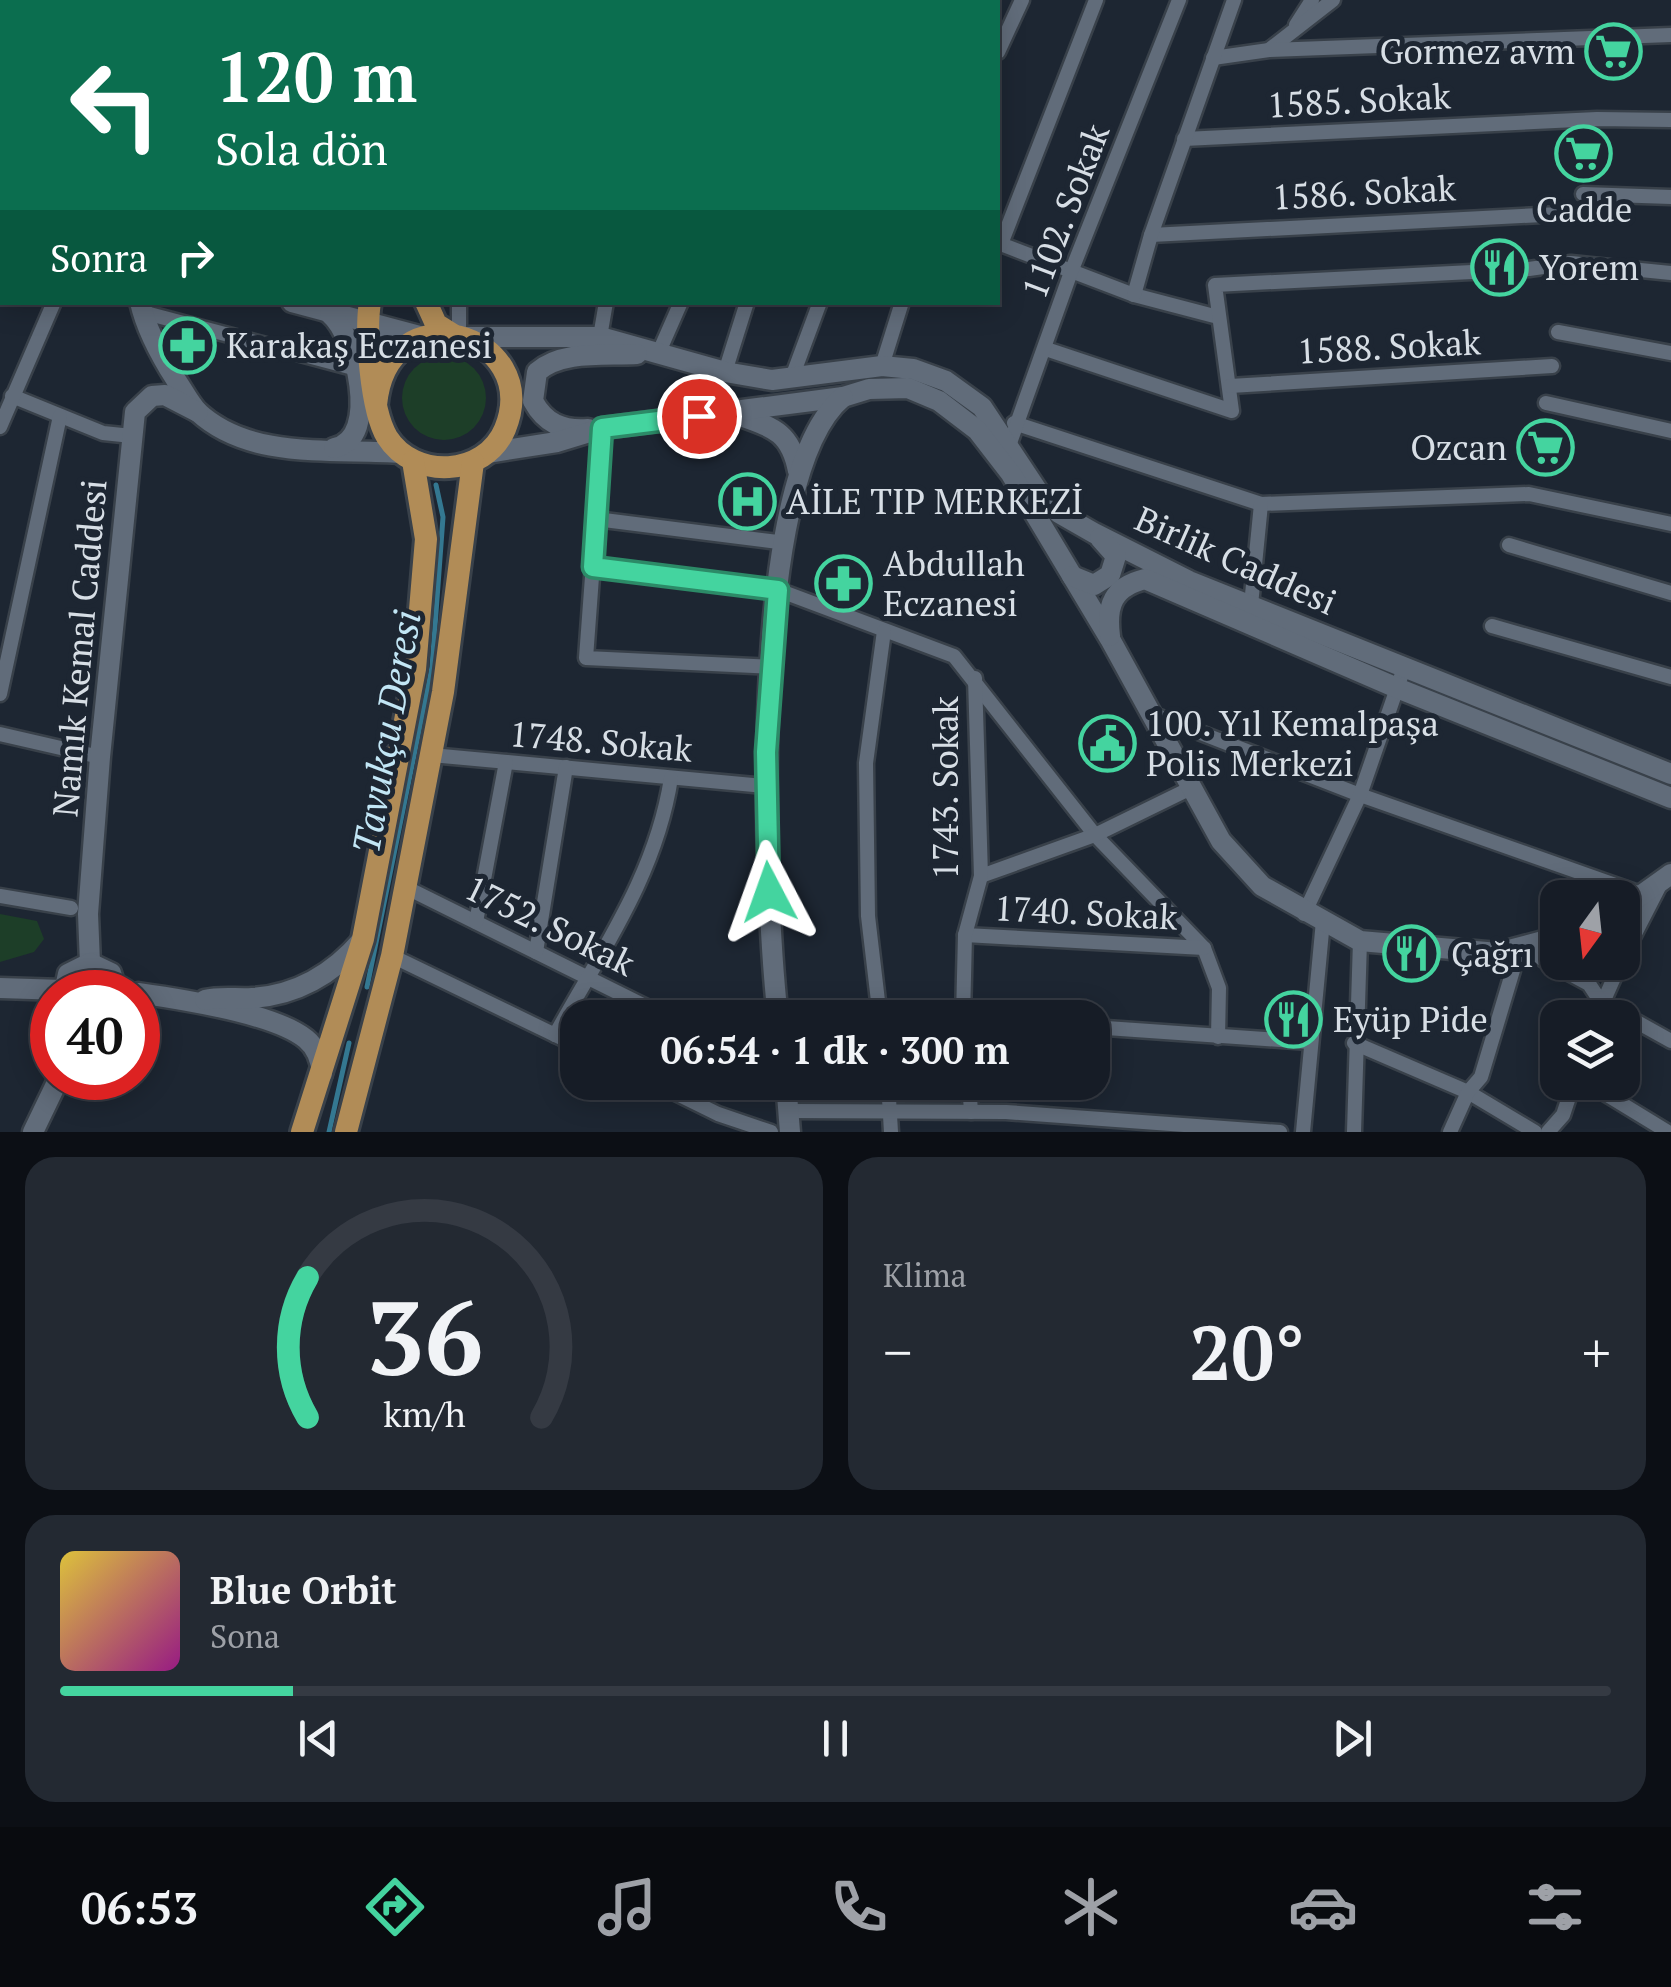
<!DOCTYPE html>
<html lang="tr">
<meta charset="utf-8">
<style>
:root{--surface:#161c26;--page:#232932;--text:#f1f3f6;--muted:#9ea1a7;--line:#353a43;--accent:#44d49f}
body{margin:0;font-family:"PT Serif",serif;background:var(--page);color:var(--text);height:100vh;display:flex;flex-direction:column;font-size:38px;white-space:nowrap}
*{box-sizing:border-box;margin:0}
p{font-size:32px;color:var(--muted)}
.icon{flex:none;width:55px;height:55px;fill:none;stroke:currentColor;stroke-width:2;stroke-linecap:round;stroke-linejoin:round}
.map{position:relative;height:1132px;overflow:hidden}
.sheet{display:flex;flex-direction:column;gap:25px;padding:25px;background:#0c0f15;flex:1}
.sheet>*{flex:none}
.hud{position:absolute;left:0px;top:0px;width:1000px;height:305px;box-shadow:0 5px 25px #0003,0 0 0 2px var(--line);background:#0b6e4f;color:#fff;overflow:hidden}
.needle{width:65px;rotate:195deg}
.tools{position:absolute;left:1540px;top:880px;display:grid;gap:20px}
.tools a{display:grid;place-items:center;width:100px;height:100px;border-radius:20px;background:var(--surface);box-shadow:0 5px 25px #0003,0 0 0 2px var(--line);font-size:50px}
.speed{position:absolute;left:30px;top:970px;display:flex;gap:20px;font-size:50px;font-weight:700;text-align:center}
.speed>*{display:grid;place-content:center;width:130px;height:130px;border-radius:50%;background:var(--surface);box-shadow:0 5px 25px #0003,0 0 0 2px var(--line);line-height:1}
.speed .limit{border:15px solid #d22;background:#fff;color:#111}
.pin{position:absolute;display:grid;place-items:center;width:85px;height:85px;color:#fff;margin:-42px;border:5px solid #fff;border-radius:50%;box-shadow:0 2px 10px #0007}
.me{position:absolute;width:110px;margin:-55px;rotate:356deg;stroke-linejoin:round;filter:drop-shadow(0 0 8px #0008)}
.turn{display:flex;align-items:center;gap:35px;height:210px;padding:0 50px;font-size:45px}
.turn .icon{width:130px;height:130px;stroke-width:2.5}
.turn b{display:block;font-size:70px;line-height:85px}
.then{display:flex;align-items:center;height:95px;padding:0 50px;background:#0003;gap:20px;font-size:38px}
.big{font-size:75px;font-weight:800;line-height:1.1}
.sheet .widget{flex:1;display:flex;flex-direction:column;justify-content:center;gap:15px;min-width:0;padding:0 35px;border-radius:30px;background:var(--page)}
.sheet .dial{align-items:center;gap:0}
.dial svg{height:260px;overflow:visible;fill:none;stroke:var(--line);stroke-width:7;stroke-linecap:round;text-anchor:middle}
.dial text{fill:var(--text);stroke:none}
.song{display:flex;align-items:center;gap:30px}
.cover{width:120px;height:120px;border-radius:15px;background:linear-gradient(135deg,hsl(50 70% 55%),hsl(310 70% 35%))}
.played{height:10px;border-radius:5px;background:linear-gradient(90deg,var(--accent) 15%,var(--line) 15%)}
.keys{display:flex;justify-content:space-around;direction:ltr}
.heat{display:flex;justify-content:space-between;align-items:center;font-size:55px;direction:ltr}
.sheet .tiles{flex:1;display:grid;gap:25px;grid-template-columns:1fr 1fr}
.widget:last-child{grid-column:span 2}
.trip{position:absolute;left:560px;top:1000px;width:550px;height:100px;border-radius:30px;background:var(--surface);box-shadow:0 5px 25px #0003,0 0 0 2px var(--line);font-weight:800;line-height:100px;text-align:center}
.tabs{display:flex;height:160px;justify-content:space-around;align-items:center;background:#090b0f;color:var(--muted)}
.tabs .icon{width:70px;height:70px}
.tabs .active{color:var(--accent)}
.tabs b{font-size:45px;color:var(--text)}
.map>svg:first-child{display:block}
.green{fill:#1d3e28}
.lines{fill:none;stroke-linecap:round;stroke-linejoin:round}
.stream{stroke:#347891;stroke-width:5}
.street-casing{stroke:#39414a;stroke-width:19}
.secondary-casing{stroke:#39414a;stroke-width:25}
.primary-casing{stroke:#39414a;stroke-width:28}
.street{stroke:#616c7a;stroke-width:14}
.secondary{stroke:#616c7a;stroke-width:20}
.primary{stroke:#b18c57;stroke-width:22}
.route-casing{stroke:#2c8a67;stroke-width:25}
.route{stroke:#44d49f;stroke-width:18}
.labels{text-anchor:middle;dominant-baseline:central;stroke-width:10;stroke-linejoin:round;paint-order:stroke}
.poi-label{font-size:35px;fill:#d7dee5;stroke:#1d2632;text-anchor:start}
.street-label{font-size:35px;fill:#d7dee5;stroke:#1d2632}
.water-label{font-size:38px;font-style:italic;fill:#c2e6f5;stroke:#1d2632}
</style>
<div class="map">
<svg width="1671" height="1132" viewBox="0 0 1671 1132">
<rect width="100%" height="100%" fill="#1d2632"/>
<g class="green">
<circle cx="444" cy="398" r="42"/>
<path d="M0 914 37 921 44 939 34 952 0 962Z"/>
</g>
<g class="lines">
<g class="stream">
<path d="M476 2 477 0"/>
<path d="M367 987 432 667 443 517 436 485"/>
<path d="M329 1132 349 1043"/>
</g>
<defs>
<g id="street">
<path d="M577 0 586 2"/>
<path d="M833 0 841 2"/>
<path d="M971 0 973 2"/>
<path d="M4 2 6 0"/>
<path d="M543 2 545 0"/>
<path d="M722 2 723 0"/>
<path d="M939 2V0"/>
<path d="M1296 25 1312 0"/>
<path d="M1270 49 1333 0"/>
<path d="M998 52 1022 0"/>
<path d="M1213 58 1269 50 1671 35"/>
<path d="M0 86H2"/>
<path d="M1184 139 1597 119 1671 120"/>
<path d="M1583 194 1671 197"/>
<path d="M1151 235 1580 213"/>
<path d="M998 243 1134 295 1218 317"/>
<path d="M1001 244 1096 0"/>
<path d="M0 255 2 249"/>
<path d="M1134 295 1151 235 1234 0"/>
<path d="M142 312 353 368"/>
<path d="M1558 332 1671 353"/>
<path d="M459 336V302"/>
<path d="M600 337 606 302"/>
<path d="M1046 349 1232 411 1215 285 1529 269 1571 263 1671 273"/>
<path d="M659 352 681 302"/>
<path d="M882 366 902 302"/>
<path d="M725 372 747 302"/>
<path d="M791 380 820 302"/>
<path d="M1230 386 1552 366"/>
<path d="M12 396 103 433 132 436"/>
<path d="M1546 403 1671 431"/>
<path d="M1014 423 1261 504 1529 494 1671 524"/>
<path d="M0 427 54 302"/>
<path d="M603 428 586 658 772 667"/>
<path d="M1010 443 1071 272 1179 0"/>
<path d="M596 519 786 543"/>
<path d="M1509 545 1671 593"/>
<path d="M593 567 778 590 954 656 1095 835 1204 948 1219 988 1218 1037"/>
<path d="M1251 605 1261 504"/>
<path d="M1492 626 1671 677"/>
<path d="M0 694 60 416"/>
<path d="M1152 714 1360 795 1641 894"/>
<path d="M0 734 100 757"/>
<path d="M431 755 765 786"/>
<path d="M981 876 1095 835 1189 789"/>
<path d="M405 887 669 1018"/>
<path d="M0 896 71 908"/>
<path d="M1304 914 1360 795 1404 668"/>
<path d="M476 922 506 762"/>
<path d="M965 935 1204 948"/>
<path d="M536 952 566 767"/>
<path d="M392 956 578 1046"/>
<path d="M1622 959 1661 883"/>
<path d="M880 1018 868 916 866 763 884 631"/>
<path d="M963 1018 965 935 981 876 975 678"/>
<path d="M1596 1018 1621 962"/>
<path d="M1092 1027 1309 1042"/>
<path d="M555 1035C602 950 656 875 671 778"/>
<path d="M1354 1043 1468 1092 1535 1132"/>
<path d="M653 1082 718 1114 771 1132"/>
<path d="M888 1082 891 1132"/>
<path d="M969 1082 971 1112"/>
<path d="M1586 1082 1668 1132"/>
<path d="M789 1111 1006 1112 1280 1132"/>
<path d="M1303 1132 1323 921"/>
<path d="M1354 1132 1360 941"/>
<path d="M1450 1132 1468 1092 1481 1077 1520 947 1589 984 1601 1002 1671 1041"/>
<path d="M1548 1132 1563 1115 1574 1082"/>
</g>
<g id="secondary">
<path d="M98 0 99 2"/>
<path d="M0 195 2 197"/>
<path d="M140 302C146 329 162 358 176 380 183 390 190 404 198 412 251 461 336 448 401 453"/>
<path d="M292 302 423 337"/>
<path d="M330 314C355 334 382 439 334 448"/>
<path d="M466 337H600L725 372 772 380 882 366 913 369 946 381 982 407 1041 496 1059 513 1094 533 1189 581 1671 774"/>
<path d="M732 413C770 427 790 429 798 471"/>
<path d="M588 429C562 431 545 423 533 401L537 372C562 350 605 356 637 354"/>
<path d="M487 453 557 442 603 428 843 397 869 389 908 388 939 401 977 430 1011 474 1110 639 1221 841 1262 886 1360 941 1498 953 1558 937"/>
<path d="M1072 576 1094 585 1110 575 1116 556 1100 538"/>
<path d="M1110 636C1106 605 1113 587 1145 579L1397 688 1671 798"/>
<path d="M1622 909 1671 874"/>
<path d="M90 963 88 914 100 757 135 412 152 396 165 395 198 412"/>
<path d="M0 988 63 990"/>
<path d="M64 992 68 974 90 963 111 973 117 992"/>
<path d="M138 993C180 999 274 1013 306 1039 317 1048 321 1060 322 1074"/>
<path d="M205 1000C221 996 236 999 252 998 298 995 333 974 362 940"/>
<path d="M778 1018C764 894 746 477 843 397"/>
<path d="M786 1082 790 1132"/>
<path d="M33 1132 59 1078"/>
</g>
<g id="primary">
<path d="M459 2 460 0"/>
<path d="M494 2 495 0"/>
<path d="M370 302C365 333 371 410 387 437 414 480 485 477 505 429 544 333 387 287 376 405"/>
<path d="M426 302 436 324 452 334"/>
<path d="M302 1132 363 939 415 669 426 539 413 461"/>
<path d="M346 1132 392 956 443 692 473 462"/>
</g>
</defs>
<use href="#street" class="street-casing"/>
<use href="#secondary" class="secondary-casing"/>
<use href="#primary" class="primary-casing"/>
<use href="#street" class="street"/>
<use href="#secondary" class="secondary"/>
<use href="#primary" class="primary"/>
</g>
<g class="lines">
<defs>
<path id="route" d="M699 416 602 428 593 567 778 590 766 752 769 892"/>
</defs>
<use href="#route" class="route-casing"/>
<use href="#route" class="route"/>
</g>
<defs>
<symbol id="supermarket-ring" viewBox="-11 -11 22 22"><circle r="9.5" fill="#1d2632" stroke="#44d49f" stroke-width="1.5"/><path d="M-6-5.5h2.5l.6 2H6L4.5 2H-2.5L-4.4-4H-6ZM-1.5 3.2a1.3 1.3 0 1 0 .1 0ZM3 3.2a1.3 1.3 0 1 0 .1 0Z" fill="#44d49f"/></symbol>
<symbol id="restaurant-ring" viewBox="-11 -11 22 22"><circle r="9.5" fill="#1d2632" stroke="#44d49f" stroke-width="1.5"/><path d="M-5-6h1v4h1v-4h1v4h1v-4h1v5L-1.5 .5V6h-2V.5L-5-1ZM5-6V6H3V1.5H1.5Q1.5-4 5-6Z" fill="#44d49f"/></symbol>
<symbol id="pharmacy-ring" viewBox="-11 -11 22 22"><circle r="9.5" fill="#1d2632" stroke="#44d49f" stroke-width="1.5"/><path d="M-2-6h4v4h4v4h-4v4h-4v-4h-4v-4h4Z" fill="#44d49f"/></symbol>
<symbol id="hospital-ring" viewBox="-11 -11 22 22"><circle r="9.5" fill="#1d2632" stroke="#44d49f" stroke-width="1.5"/><path d="M-5-5h3v3.5h4V-5h3V5h-3V1.5h-4V5h-3Z" fill="#44d49f"/></symbol>
<symbol id="civic-ring" viewBox="-11 -11 22 22"><circle r="9.5" fill="#1d2632" stroke="#44d49f" stroke-width="1.5"/><path d="M-.6-6.5H3V-4.5H.6V-3L4-1V1h2V6H-6V1h2V-1L-.6-3ZM-1.2 2.5V6h2.4V2.5Z" fill="#44d49f"/></symbol>
</defs>
<g fill-rule="evenodd">
<use href="#supermarket-ring" x="1582" y="20" width="63" height="63"/>
<use href="#supermarket-ring" x="1552" y="122" width="63" height="63"/>
<use href="#restaurant-ring" x="1468" y="236" width="63" height="63"/>
<use href="#pharmacy-ring" x="156" y="314" width="63" height="63"/>
<use href="#supermarket-ring" x="1514" y="416" width="63" height="63"/>
<use href="#hospital-ring" x="716" y="470" width="63" height="63"/>
<use href="#pharmacy-ring" x="812" y="552" width="63" height="63"/>
<use href="#civic-ring" x="1076" y="712" width="63" height="63"/>
<use href="#restaurant-ring" x="1380" y="922" width="63" height="63"/>
<use href="#restaurant-ring" x="1262" y="988" width="63" height="63"/>
</g>
<g class="labels">
<g class="poi-label">
<text x="1575" y="51" text-anchor="end">Gormez avm</text>
<text x="1584" y="209" text-anchor="middle">Cadde</text>
<text x="1539" y="267">Yorem</text>
<text x="226" y="345">Karakaş Eczanesi</text>
<text x="1507" y="447" text-anchor="end">Ozcan</text>
<text x="786" y="501">AİLE TIP MERKEZİ</text>
<text x="883" y="563">Abdullah<tspan x="883" dy="40">Eczanesi</tspan></text>
<text x="1146" y="723">100. Yıl Kemalpaşa<tspan x="1146" dy="40">Polis Merkezi</tspan></text>
<text x="1451" y="954">Çağrı</text>
<text x="1333" y="1019">Eyüp Pide</text>
</g>
<g class="street-label">
<text transform="translate(1359 100) rotate(-3)">1585. Sokak</text>
<text transform="translate(1364 192) rotate(-3)">1586. Sokak</text>
<text transform="translate(1065 211) rotate(-69)">1102. Sokak</text>
<text transform="translate(1389 346) rotate(-3)">1588. Sokak</text>
<text transform="translate(1236 560) rotate(24)">Birlik Caddesi</text>
<text transform="translate(79 648) rotate(-85)">Namık Kemal Caddesi</text>
<text transform="translate(601 741) rotate(5)">1748. Sokak</text>
<text transform="translate(945 788) rotate(-90)">1743. Sokak</text>
<text transform="translate(1086 912) rotate(3)">1740. Sokak</text>
<text transform="translate(550 925) rotate(26)">1752. Sokak</text>
</g>
<g class="water-label">
<text transform="translate(386 732) rotate(-80)">Tavukçu Deresi</text>
</g>
</g>
</svg>
<div class="tools">
<a><svg class="needle" viewBox="-14 -14 28 28"><path d="M0-13l5 13h-10z" fill="#e53935"/><path d="M0 13l5-13h-10z" fill="#9ea1a7"/></svg></a>
<a><svg class="icon" aria-label="layers" viewBox="0 0 24 24"><path d="M12 4l9 5-9 5-9-5zM3 14l9 5 9-5"/></svg></a>
</div>
<div class="speed"><div class="limit">40</div></div>
<div class="pin" style="left:699px;top:416px;background:#d93025"><svg class="icon" aria-label="arrive" viewBox="0 0 24 24"><path d="M6 21V4h12l-3 4 3 4H6"/></svg></div>
<svg class="me" style="left:769px;top:892px" viewBox="-20 -20 40 40"><path d="M0-17L14 15 0 8-14 15z" fill="#44d49f" stroke="#fff" stroke-width="4"/></svg>
<div class="trip">06:54 · 1 dk · 300 m</div>
<div class="hud">
<div class="turn"><svg class="icon" aria-label="left" viewBox="0 0 24 24"><path d="M17 20v-9H6M10 6l-5 5 5 5"/></svg><div><b>120 m</b>Sola dön</div></div>
<div class="then">Sonra<svg class="icon" aria-label="right" viewBox="0 0 24 24"><path d="M7 20v-9h11M14 6l5 5-5 5"/></svg></div>
</div>
</div>
<section class="sheet">
<div class="tiles">
<div class="widget dial"><svg viewBox="0 0 100 80">
<path d="M14 69A42 42 0 1 1 86 69"/>
<path d="M14 69A42 42 0 0 1 14 26" stroke="#44d49f"/>
<text x="50" y="56" font-size="32" font-weight="700">36</text>
<text x="50" y="72" font-size="11">km/h</text>
</svg></div>
<div class="widget"><p>Klima</p>
<div class="heat"><a>−</a><b class="big">20°</b><a>+</a></div>
</div>
<div class="widget">
<div class="song"><i class="cover"></i><div><b>Blue Orbit</b><p>Sona</p></div></div>
<div class="played"></div>
<div class="keys"><svg class="icon" aria-label="previous" viewBox="0 0 24 24"><path d="M18 5L8 12l10 7zM5 5v14"/></svg><svg class="icon" aria-label="pause" viewBox="0 0 24 24"><path d="M8 5v14M16 5v14"/></svg><svg class="icon" aria-label="next" viewBox="0 0 24 24"><path d="M6 5l10 7-10 7zM19 5v14"/></svg></div>
</div>
</div>
</section>
<nav class="tabs">
<b>06:53</b>
<svg class="icon active" aria-label="directions" viewBox="0 0 24 24"><path d="M12 3l9 9-9 9-9-9zM9 14v-3h6M13 9l2 2-2 2"/></svg>
<svg class="icon" aria-label="music" viewBox="0 0 24 24"><path d="M9 18V5l10-2v13"/><circle cx="6" cy="18" r="3"/><circle cx="16" cy="16" r="3"/></svg>
<svg class="icon" aria-label="phone" viewBox="0 0 24 24"><path d="M5 4h4l2 5-3 2q2 4 5 5l2-3 5 2v4C11 20 4 13 5 4z"/></svg>
<svg class="icon" aria-label="climate" viewBox="0 0 24 24"><path d="M12 3v18M4 7l16 10M4 17L20 7"/></svg>
<svg class="icon" aria-label="car" viewBox="0 0 24 24"><path d="M5 17H2v-5l4-1 3-4h7l3 4 3 1v5h-3M9 17h6M6 11h13"/><circle cx="7" cy="17" r="2"/><circle cx="17" cy="17" r="2"/></svg>
<svg class="icon" aria-label="filters" viewBox="0 0 24 24"><path d="M4 7h16M4 17h16"/><circle cx="9" cy="7" r="2"/><circle cx="15" cy="17" r="2"/></svg>
</nav>
